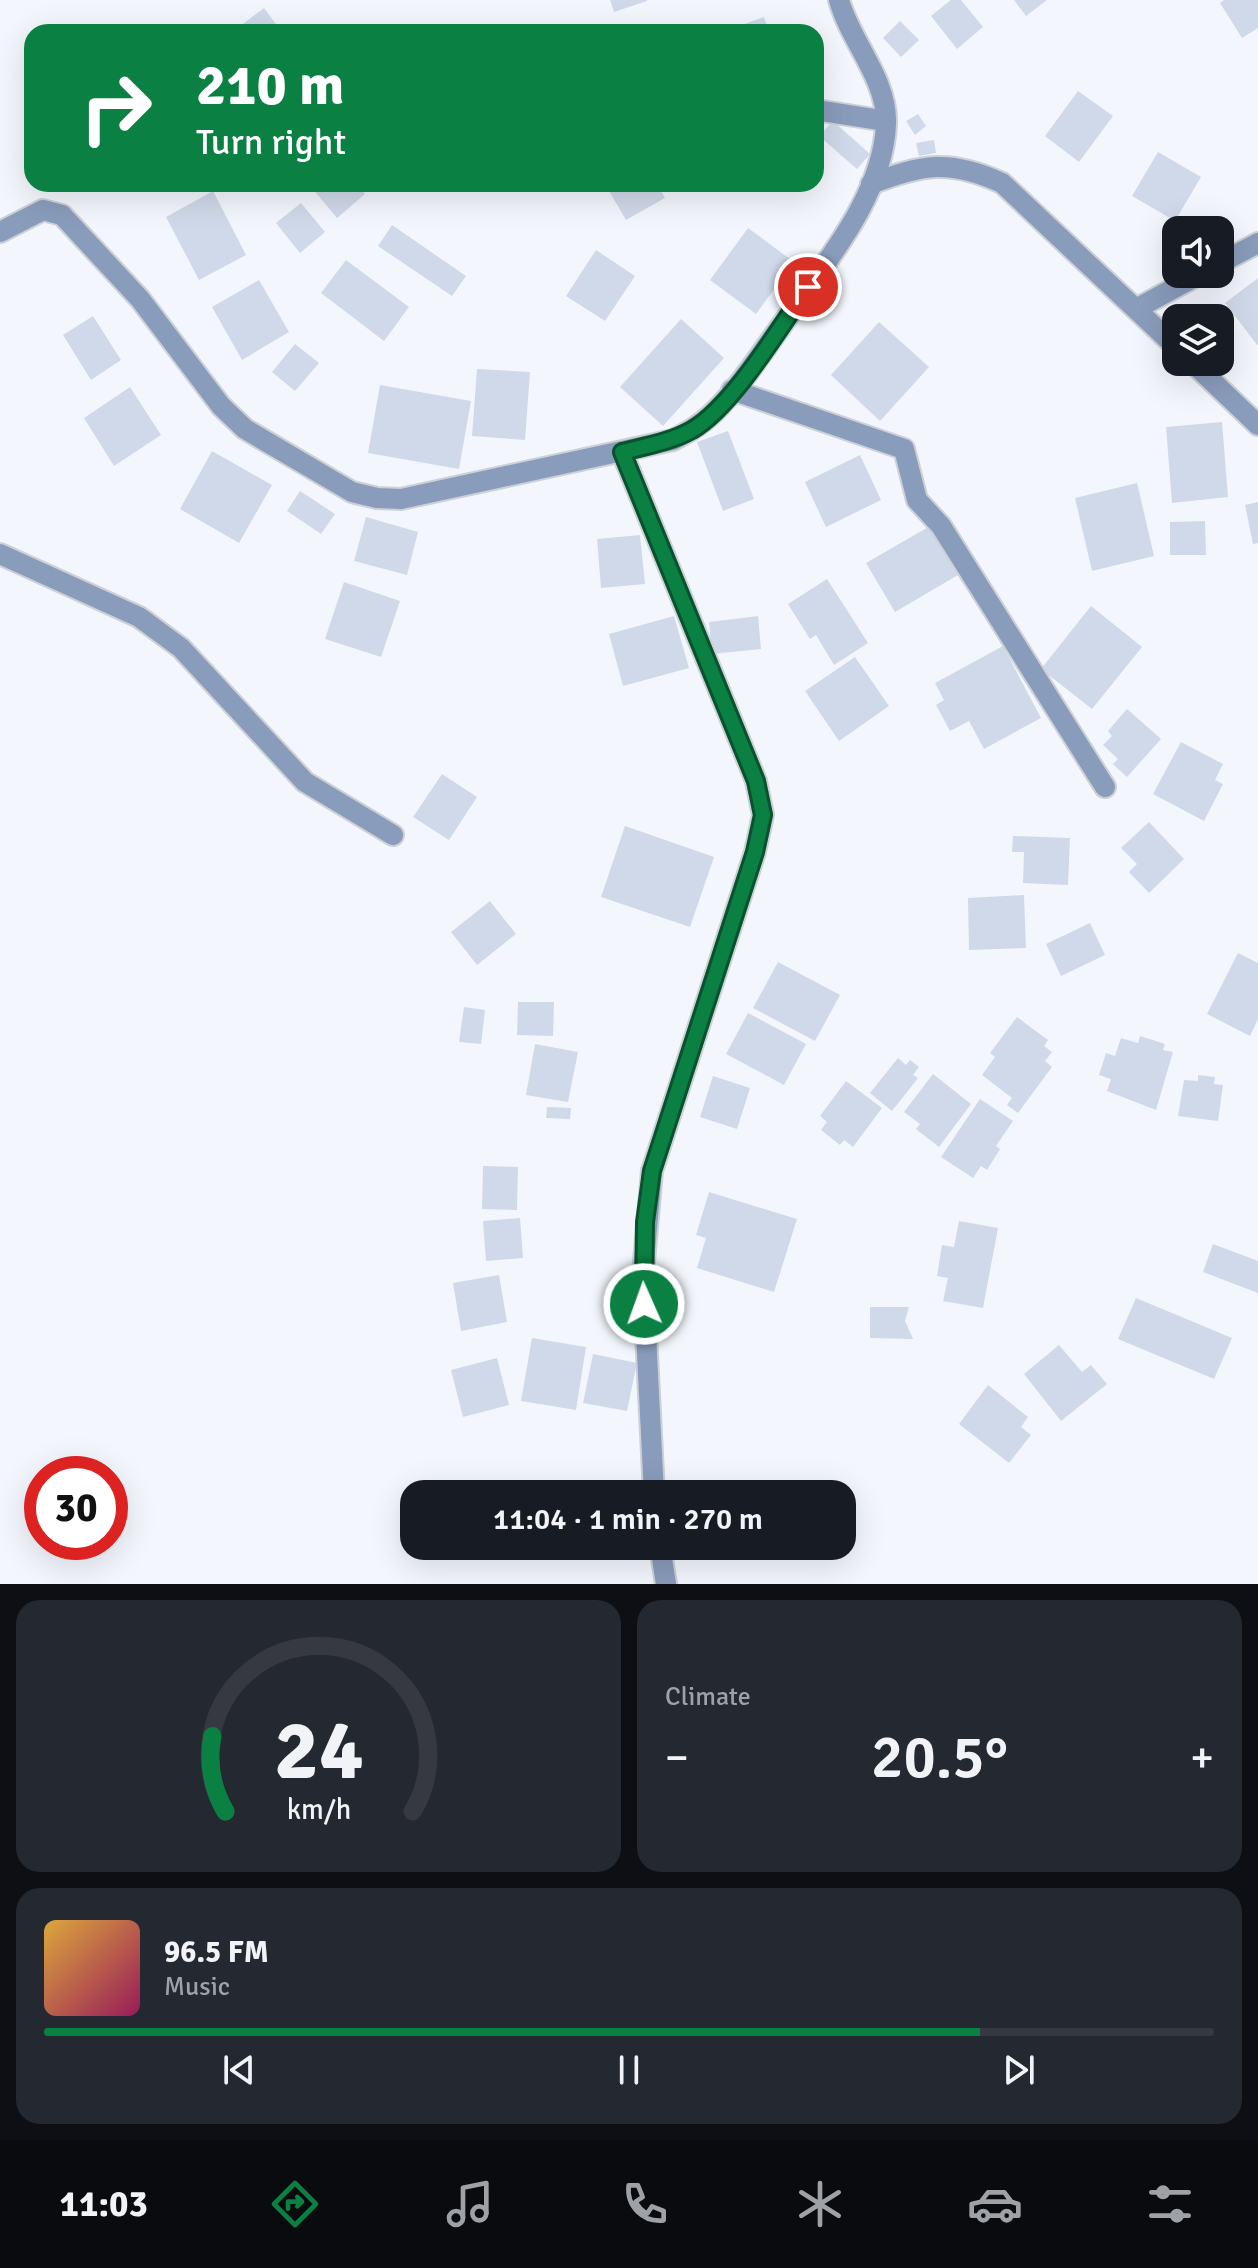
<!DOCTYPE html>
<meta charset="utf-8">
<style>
:root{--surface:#171b24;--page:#242831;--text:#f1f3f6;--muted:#9ea1a6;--line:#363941;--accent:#0b8043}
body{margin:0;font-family:Signika,sans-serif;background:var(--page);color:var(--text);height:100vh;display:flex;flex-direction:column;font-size:30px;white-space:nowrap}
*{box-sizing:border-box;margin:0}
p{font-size:26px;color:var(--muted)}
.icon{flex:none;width:44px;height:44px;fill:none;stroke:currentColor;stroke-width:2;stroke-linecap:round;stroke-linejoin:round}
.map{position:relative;height:1584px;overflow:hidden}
.drawer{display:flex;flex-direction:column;gap:16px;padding:16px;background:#0d0f14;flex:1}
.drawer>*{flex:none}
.guide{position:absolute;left:24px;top:24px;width:800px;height:168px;border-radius:24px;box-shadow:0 8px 32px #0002;background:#0b8043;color:#fff;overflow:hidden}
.tools{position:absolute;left:1162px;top:216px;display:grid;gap:16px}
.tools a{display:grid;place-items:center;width:72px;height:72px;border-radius:16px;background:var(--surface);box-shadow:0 8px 32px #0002;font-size:40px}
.speed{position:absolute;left:24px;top:1456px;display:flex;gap:16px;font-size:40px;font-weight:700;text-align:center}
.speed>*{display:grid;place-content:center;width:104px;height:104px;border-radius:50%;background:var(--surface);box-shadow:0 8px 32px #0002;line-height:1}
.speed .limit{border:12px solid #d22;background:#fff;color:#111}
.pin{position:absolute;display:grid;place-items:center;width:68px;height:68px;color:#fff;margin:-34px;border:4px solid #fff;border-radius:50%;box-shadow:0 2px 8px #0007}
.me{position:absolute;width:88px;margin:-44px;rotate:358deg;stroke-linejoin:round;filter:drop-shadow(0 0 6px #0008)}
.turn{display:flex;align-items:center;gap:28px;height:168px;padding:0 40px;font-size:36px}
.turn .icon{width:104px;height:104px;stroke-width:2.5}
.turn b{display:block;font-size:56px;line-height:68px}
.big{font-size:60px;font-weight:600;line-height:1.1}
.drawer .card{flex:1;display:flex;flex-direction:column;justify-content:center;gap:12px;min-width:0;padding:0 28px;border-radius:24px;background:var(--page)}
.drawer .dial{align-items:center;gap:0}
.dial svg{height:208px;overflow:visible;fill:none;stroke:var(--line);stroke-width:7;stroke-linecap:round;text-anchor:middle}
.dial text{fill:var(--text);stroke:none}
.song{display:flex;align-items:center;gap:24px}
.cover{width:96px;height:96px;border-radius:12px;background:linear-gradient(135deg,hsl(40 70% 55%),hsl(330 70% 35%))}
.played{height:8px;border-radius:4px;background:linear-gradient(90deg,var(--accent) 80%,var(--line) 80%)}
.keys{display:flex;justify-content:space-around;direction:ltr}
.heat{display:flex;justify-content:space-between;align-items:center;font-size:44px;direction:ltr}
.drawer .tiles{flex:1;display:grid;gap:16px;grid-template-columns:1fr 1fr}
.card:last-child{grid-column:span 2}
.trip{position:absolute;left:400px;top:1480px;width:456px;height:80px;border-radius:24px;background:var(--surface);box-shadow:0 8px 32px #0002;font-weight:600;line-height:80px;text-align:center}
.tab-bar{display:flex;height:128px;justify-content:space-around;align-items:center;background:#090b0e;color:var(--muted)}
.tab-bar .icon{width:56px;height:56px}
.tab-bar .selected{color:var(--accent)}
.tab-bar b{font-size:36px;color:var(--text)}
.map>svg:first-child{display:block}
.building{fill:#d0d9e9}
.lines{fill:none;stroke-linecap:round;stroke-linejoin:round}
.street-casing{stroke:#cdd1d7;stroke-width:24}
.street{stroke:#899cbb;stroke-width:20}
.route-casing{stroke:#07532c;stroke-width:20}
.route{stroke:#0b8043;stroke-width:14}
</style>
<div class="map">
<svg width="1258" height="1584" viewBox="0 0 1258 1584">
<rect width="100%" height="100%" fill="#f3f7fd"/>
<g class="building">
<path d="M610 0H647V1L614 12Z"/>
<path d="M951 0H961L983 27 957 49 931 16Z"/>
<path d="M1014 0H1047L1026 16Z"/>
<path d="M1224 0H1258V28L1242 38 1220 3Z"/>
<path d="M264 8 282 32H232Z"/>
<path d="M764 17 769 32H722Z"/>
<path d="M900 21 919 40 901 57 883 38Z"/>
<path d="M1078 91 1113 116 1079 162 1045 136Z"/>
<path d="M918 114 926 126 915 135 906 121Z"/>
<path d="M833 121 870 154 857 169 819 136Z"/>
<path d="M934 140 936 153 919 156 916 143Z"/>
<path d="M1158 152 1201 177 1175 221 1132 196Z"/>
<path d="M314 184H356L365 194 337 218 311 187Z"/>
<path d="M622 184H657L665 198 626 220 609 191Z"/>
<path d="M213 191 246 255 199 280 166 217Z"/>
<path d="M301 203 325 232 300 253 276 223Z"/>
<path d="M392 225 466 276 452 296 378 246Z"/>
<path d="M748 228 794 262 756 314 710 280Z"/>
<path d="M596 250 635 276 605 321 566 296Z"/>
<path d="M346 260 409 307 384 341 321 293Z"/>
<path d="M1258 278V346L1225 303Z"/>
<path d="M259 280 289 332 242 360 212 307Z"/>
<path d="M93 316 121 360 91 380 63 335Z"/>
<path d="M681 319 724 358 663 426 620 387Z"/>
<path d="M879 322 929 367 880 421 831 375Z"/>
<path d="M295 344 319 363 295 391 272 372Z"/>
<path d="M477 369 530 372 525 440 472 436Z"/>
<path d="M380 385 471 401 459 469 368 453Z"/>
<path d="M130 387 161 435 114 466 84 418Z"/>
<path d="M1222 422 1228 497 1172 503 1166 427Z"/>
<path d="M728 431 754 499 723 511 697 442Z"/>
<path d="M212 451 272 485 239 543 180 509Z"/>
<path d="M860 455 881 500 826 527 805 482Z"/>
<path d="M1137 483 1154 556 1092 571 1075 498Z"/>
<path d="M300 491 335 514 321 534 287 511Z"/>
<path d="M1258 502V543L1253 544 1245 505Z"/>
<path d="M366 517 418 532 407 575 354 561Z"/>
<path d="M1205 521 1206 555H1170V522Z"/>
<path d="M930 526 958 575 895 612 866 563Z"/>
<path d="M640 535 645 584 601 588 597 539Z"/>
<path d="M827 579 868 643 834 665 816 635 810 639 788 604Z"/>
<path d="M344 582 400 601 381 657 325 639Z"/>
<path d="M1091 606 1142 647 1092 709 1041 669Z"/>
<path d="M674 616 689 668 623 686 609 634Z"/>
<path d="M758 616 761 649 712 654 709 622Z"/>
<path d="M1003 646 1041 718 984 749 969 721 950 731 936 705 944 700 935 683Z"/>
<path d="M855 657 889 706 839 741 805 691Z"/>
<path d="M1127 709 1161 739 1127 777 1113 764 1118 759 1103 745 1112 736 1108 731Z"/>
<path d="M1181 742 1223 764 1215 780 1223 784 1204 821 1153 794Z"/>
<path d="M442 774 477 797 449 840 413 817Z"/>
<path d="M1149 822 1184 859 1149 893 1129 872 1137 864 1121 848Z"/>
<path d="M625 826 714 857 690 927 601 897Z"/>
<path d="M1013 836 1070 838 1068 885 1023 883 1024 852H1012Z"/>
<path d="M1024 895 1026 948 969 950 968 898Z"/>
<path d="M490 901 516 934 477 965 451 932Z"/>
<path d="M1090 923 1105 955 1061 976 1046 944Z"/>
<path d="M1238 953 1258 963V1019L1250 1036 1207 1014Z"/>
<path d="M778 962 840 995 815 1041 753 1008Z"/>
<path d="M518 1002H554L553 1036 517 1035Z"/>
<path d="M464 1007 485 1010 481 1044 459 1042Z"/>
<path d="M748 1013 806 1044 784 1085 726 1054Z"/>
<path d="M1017 1017 1048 1040 1044 1046 1052 1052 1045 1061 1052 1067 1018 1113 1007 1105 1012 1098 982 1075 995 1057 990 1053Z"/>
<path d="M1140 1036 1165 1044 1163 1050 1173 1052 1156 1110 1107 1091 1111 1079 1099 1075 1106 1053 1115 1056 1121 1038 1138 1043Z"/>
<path d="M535 1044 578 1052 568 1102 526 1095Z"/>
<path d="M898 1058 906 1065 910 1060 919 1067 913 1075 918 1078 892 1111 870 1093Z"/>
<path d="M933 1074 971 1104 939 1147 916 1129 920 1124 904 1112Z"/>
<path d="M1198 1075 1215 1077 1214 1084 1223 1085 1218 1121 1178 1116 1184 1080 1198 1081Z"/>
<path d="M713 1076 750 1088 737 1129 700 1117Z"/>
<path d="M846 1081 882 1108 853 1147 844 1140 840 1145 821 1130 827 1122 820 1116Z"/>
<path d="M980 1099 1013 1121 996 1146 1000 1149 987 1170 981 1166 973 1178 941 1157Z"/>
<path d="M547 1107 571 1108 570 1119 546 1118Z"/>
<path d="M483 1166 518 1167 517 1210 482 1209Z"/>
<path d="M709 1192 797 1219 774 1292 697 1268 706 1238 696 1235Z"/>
<path d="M520 1218 523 1258 486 1261 483 1221Z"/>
<path d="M959 1221 998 1228 983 1308 943 1301 948 1278 937 1276 942 1245 954 1247Z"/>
<path d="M1213 1244 1258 1261V1293L1203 1272Z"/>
<path d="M499 1275 507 1322 461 1331 453 1283Z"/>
<path d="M1136 1298 1232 1338 1214 1379 1118 1339Z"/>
<path d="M870 1307H909L905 1321 913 1339 870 1338Z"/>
<path d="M532 1338 586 1347 576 1410 521 1401Z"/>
<path d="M1059 1345 1082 1372 1091 1365 1107 1384 1061 1421 1024 1374Z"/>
<path d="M593 1354 637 1363 627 1411 583 1403Z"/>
<path d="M497 1358 509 1405 463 1417 451 1370Z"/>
<path d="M988 1385 1028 1417 1021 1427 1031 1435 1009 1463 959 1424Z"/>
</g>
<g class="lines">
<defs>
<g id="street">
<path d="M816 110 886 121"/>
<path d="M871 184C922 164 950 159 1002 183L1176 347"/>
<path d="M0 232 43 210 62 215 140 299 221 406 245 429 352 492 377 498 401 499 673 440C688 432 701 425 713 413 740 387 762 352 784 322 824 264 883 197 886 124 888 80 850 41 839 0"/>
<path d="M1220 263 1258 243"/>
<path d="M1136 309 1200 274"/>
<path d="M1192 362 1258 425"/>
<path d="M732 390 904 449 917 500 941 526 1105 787"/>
<path d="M622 452 756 781 763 815 755 852 652 1171 643 1273 654 1494"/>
<path d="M0 554 139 617 181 648 305 782 393 835"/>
<path d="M660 1546 666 1584"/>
</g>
</defs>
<use href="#street" class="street-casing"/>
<use href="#street" class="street"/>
</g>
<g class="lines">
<defs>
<path id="route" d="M644 1304 645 1222 652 1171 755 852 763 815 756 781 622 452C646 446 670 442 692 430 733 406 780 327 808 287"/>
</defs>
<use href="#route" class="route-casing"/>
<use href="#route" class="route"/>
</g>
</svg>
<div class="tools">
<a><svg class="icon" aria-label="sound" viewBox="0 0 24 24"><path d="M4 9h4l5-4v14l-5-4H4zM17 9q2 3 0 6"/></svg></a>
<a><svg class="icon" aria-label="layers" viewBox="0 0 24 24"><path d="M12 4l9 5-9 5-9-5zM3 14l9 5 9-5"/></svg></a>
</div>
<div class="speed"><div class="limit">30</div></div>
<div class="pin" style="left:808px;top:287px;background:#d93025"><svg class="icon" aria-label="arrive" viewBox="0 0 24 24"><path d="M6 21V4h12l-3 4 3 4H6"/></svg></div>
<svg class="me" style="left:644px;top:1304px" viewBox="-20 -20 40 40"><circle r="17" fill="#0b8043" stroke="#fff" stroke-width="3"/><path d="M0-11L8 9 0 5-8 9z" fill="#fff"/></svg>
<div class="trip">11:04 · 1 min · 270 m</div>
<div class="guide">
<div class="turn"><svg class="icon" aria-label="right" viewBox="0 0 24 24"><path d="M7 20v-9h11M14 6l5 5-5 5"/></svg><div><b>210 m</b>Turn right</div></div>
</div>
</div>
<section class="drawer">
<div class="tiles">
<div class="card dial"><svg viewBox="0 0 100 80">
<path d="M14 69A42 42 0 1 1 86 69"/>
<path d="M14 69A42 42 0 0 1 9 40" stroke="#0b8043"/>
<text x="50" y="56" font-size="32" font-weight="700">24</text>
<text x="50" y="72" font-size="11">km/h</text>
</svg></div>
<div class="card"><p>Climate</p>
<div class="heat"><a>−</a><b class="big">20.5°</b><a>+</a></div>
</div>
<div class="card">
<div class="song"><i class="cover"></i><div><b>96.5 FM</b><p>Music</p></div></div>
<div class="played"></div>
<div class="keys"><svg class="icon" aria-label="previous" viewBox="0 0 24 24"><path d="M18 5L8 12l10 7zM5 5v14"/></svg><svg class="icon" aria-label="pause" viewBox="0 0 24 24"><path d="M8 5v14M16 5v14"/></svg><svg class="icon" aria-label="next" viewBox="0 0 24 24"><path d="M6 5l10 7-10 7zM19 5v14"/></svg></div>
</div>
</div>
</section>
<nav class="tab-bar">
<b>11:03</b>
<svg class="icon selected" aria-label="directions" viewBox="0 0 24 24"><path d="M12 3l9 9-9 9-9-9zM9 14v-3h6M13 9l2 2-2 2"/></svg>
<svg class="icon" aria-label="music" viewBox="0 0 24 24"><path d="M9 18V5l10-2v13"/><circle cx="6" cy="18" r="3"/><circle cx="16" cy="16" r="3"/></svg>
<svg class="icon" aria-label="phone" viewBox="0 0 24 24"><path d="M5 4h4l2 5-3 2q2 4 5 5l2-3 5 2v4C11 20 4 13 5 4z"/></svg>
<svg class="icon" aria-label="climate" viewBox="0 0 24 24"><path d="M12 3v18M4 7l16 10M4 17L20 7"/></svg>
<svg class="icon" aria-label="car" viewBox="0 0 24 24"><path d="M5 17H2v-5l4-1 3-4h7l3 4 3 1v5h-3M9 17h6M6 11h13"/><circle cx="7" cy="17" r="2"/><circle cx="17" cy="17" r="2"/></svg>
<svg class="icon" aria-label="filters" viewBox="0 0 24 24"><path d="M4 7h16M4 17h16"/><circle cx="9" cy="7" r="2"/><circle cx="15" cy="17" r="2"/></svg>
</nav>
